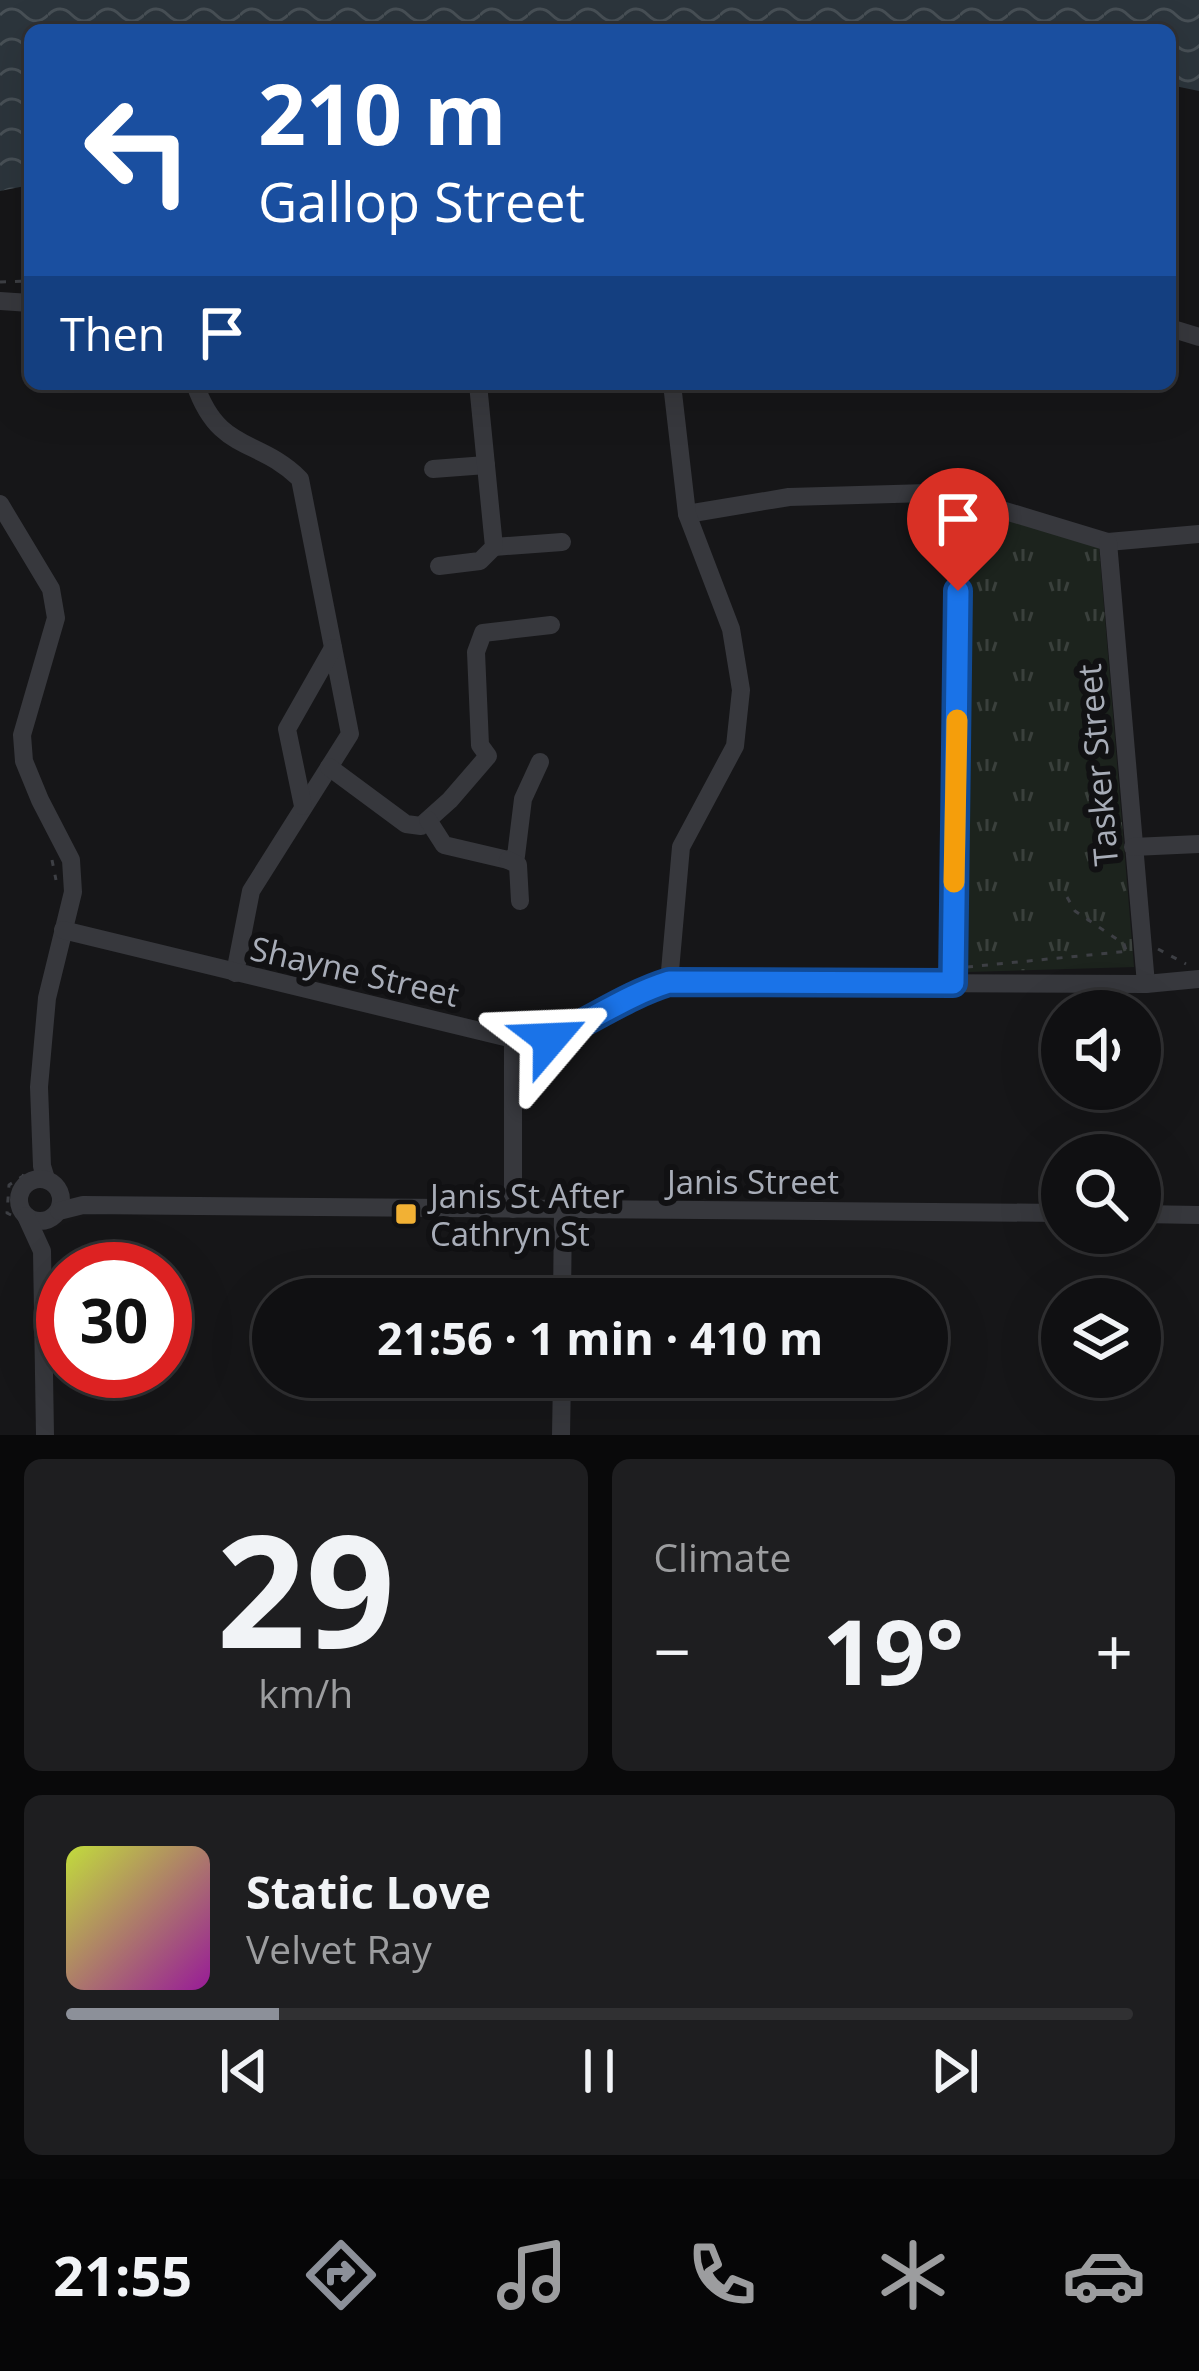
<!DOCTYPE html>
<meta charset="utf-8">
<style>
:root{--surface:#101012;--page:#1e1e20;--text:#f1f3f6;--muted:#9c9d9f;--line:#303032;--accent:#8c9099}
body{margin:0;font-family:"Open Sans",sans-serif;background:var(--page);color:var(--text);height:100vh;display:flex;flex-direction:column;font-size:45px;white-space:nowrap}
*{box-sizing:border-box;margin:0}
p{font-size:39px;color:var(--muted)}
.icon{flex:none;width:66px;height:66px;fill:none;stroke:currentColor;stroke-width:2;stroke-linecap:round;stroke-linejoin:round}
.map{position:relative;height:1435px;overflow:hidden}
.details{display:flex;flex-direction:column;gap:24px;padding:24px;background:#09090a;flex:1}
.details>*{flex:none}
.top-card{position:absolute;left:24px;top:24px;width:1152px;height:366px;border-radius:18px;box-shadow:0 12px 48px #0002,0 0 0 3px var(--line);background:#1a4fa0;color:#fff;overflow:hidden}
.fabs{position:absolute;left:1041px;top:990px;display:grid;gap:24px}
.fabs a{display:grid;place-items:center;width:120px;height:120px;border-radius:50%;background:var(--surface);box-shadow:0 12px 48px #0002,0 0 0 3px var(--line);font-size:60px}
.speed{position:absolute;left:36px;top:1242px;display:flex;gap:24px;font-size:60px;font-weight:700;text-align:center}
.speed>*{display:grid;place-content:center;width:156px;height:156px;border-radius:50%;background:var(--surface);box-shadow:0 12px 48px #0002,0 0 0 3px var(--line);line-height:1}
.speed .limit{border:18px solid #d22;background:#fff;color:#111}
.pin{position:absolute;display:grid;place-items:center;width:102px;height:102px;color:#fff;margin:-123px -51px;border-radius:50% 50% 50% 0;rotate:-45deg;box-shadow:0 0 12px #0007}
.pin .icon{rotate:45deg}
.me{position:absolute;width:132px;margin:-66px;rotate:64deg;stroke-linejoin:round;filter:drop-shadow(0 0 9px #0008)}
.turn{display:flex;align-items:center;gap:42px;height:252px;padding:0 36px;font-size:54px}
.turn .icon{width:156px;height:156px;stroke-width:2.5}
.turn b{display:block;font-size:84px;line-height:102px}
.then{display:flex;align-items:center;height:114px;padding:0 36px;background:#0003;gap:24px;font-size:45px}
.big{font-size:90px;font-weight:700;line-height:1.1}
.details .tile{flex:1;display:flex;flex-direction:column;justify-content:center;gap:18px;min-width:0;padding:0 42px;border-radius:18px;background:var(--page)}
.details .dial{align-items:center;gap:0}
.dial b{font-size:156px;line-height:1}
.song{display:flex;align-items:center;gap:36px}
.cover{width:144px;height:144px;border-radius:18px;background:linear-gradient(135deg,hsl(70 70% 55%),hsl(300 70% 35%))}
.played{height:12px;border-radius:6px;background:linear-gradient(90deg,var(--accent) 20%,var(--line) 20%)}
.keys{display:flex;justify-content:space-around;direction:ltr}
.heat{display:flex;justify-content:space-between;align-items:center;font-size:66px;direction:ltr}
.details .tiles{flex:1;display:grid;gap:24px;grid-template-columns:1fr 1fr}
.tile:last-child{grid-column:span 2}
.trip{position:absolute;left:252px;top:1278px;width:696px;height:120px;border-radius:60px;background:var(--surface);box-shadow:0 12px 48px #0002,0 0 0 3px var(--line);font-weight:700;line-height:120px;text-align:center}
.dock{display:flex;height:192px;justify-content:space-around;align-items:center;background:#060607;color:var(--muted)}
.dock .icon{width:84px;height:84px}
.dock .on{color:var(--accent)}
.dock b{font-size:54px;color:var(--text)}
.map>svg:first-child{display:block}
.grass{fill:url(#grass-tufts)}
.water{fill:url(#water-waves)}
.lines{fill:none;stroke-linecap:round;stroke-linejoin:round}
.path{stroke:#3d3f44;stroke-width:3;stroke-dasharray:6 9;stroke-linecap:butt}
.minor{stroke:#37383d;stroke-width:18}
.route-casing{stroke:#114b97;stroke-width:30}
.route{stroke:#1a73e8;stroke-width:21}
.slow{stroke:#f59e0b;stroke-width:21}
.poi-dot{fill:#f2b134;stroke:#111113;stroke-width:4.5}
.labels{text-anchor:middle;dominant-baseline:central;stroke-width:12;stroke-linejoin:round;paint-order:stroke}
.street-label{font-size:33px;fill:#a8adb8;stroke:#111113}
.poi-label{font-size:33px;fill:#a8adb8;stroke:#111113;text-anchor:start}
</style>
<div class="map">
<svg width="1199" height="1435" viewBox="0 0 1199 1435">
<defs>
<pattern id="grass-tufts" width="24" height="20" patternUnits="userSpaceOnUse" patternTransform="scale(3)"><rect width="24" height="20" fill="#1c231d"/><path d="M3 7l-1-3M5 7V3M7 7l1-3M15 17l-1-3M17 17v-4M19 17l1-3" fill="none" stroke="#3a403c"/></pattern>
<pattern id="water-waves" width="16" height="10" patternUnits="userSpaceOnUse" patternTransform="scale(3)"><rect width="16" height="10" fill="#2c353c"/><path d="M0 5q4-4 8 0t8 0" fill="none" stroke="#485056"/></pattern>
</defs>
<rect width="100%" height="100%" fill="#161618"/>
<path class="grass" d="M970 506 1099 547 1134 967 967 972Z"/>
<path class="water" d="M0 0H1199V91L1170 85V30H30V185L0 191Z"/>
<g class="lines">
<g class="path">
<path d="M0 282 30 281"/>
<path d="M52 860 56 880"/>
<path d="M1067 897 1075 911 1124 944 1126 950"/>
<path d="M1158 949 1186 964"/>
<path d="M967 967 1130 951"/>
<path d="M11 1215 7 1213 9 1185 23 1176 25 1170"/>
</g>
<g class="minor">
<path d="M0 301 30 303"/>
<path d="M1170 328 1199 337"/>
<path d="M195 384C219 454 258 437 300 479L350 734 251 891 235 973"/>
<path d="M433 469 486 465"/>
<path d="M0 504 51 589 56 618 22 735 24 761 40 800 71 860 73 892 47 998 39 1087 42 1166 46 1179"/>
<path d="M687 514 789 497 928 493 959 497 1108 542 1199 534"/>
<path d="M1108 542 1146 984"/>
<path d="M494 547 562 542"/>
<path d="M439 566 480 561 494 547 478 384"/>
<path d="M329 767 406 824 421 826 450 800 488 756 480 745 476 652 483 633 551 625"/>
<path d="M303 806 287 729 333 648"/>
<path d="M428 820 444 845 508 860 516 856 523 799 540 762"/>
<path d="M1133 847 1199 844"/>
<path d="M508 860 518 865 520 901"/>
<path d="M63 930 513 1039H550L639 991 669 982 1146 984 1199 979"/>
<path d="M669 982 681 847 735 746 741 690 731 629 687 514 672 384"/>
<path d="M953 983 959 497"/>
<path d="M513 1039V1209"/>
<circle cx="40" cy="1200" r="21"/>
<path d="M59 1211 83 1205 1062 1213"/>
<path d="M1140 1214 1199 1215"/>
<path d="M26 1216 42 1251 45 1435"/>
<path d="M562 1299 563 1210"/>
<path d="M561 1435 562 1377"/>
</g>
</g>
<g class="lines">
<defs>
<path id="route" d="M550 1039C591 1021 627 995 669 982L953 983 958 591"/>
</defs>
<use href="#route" class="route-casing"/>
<use href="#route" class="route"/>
<path class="slow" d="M954 882 957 720"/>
</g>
<rect class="poi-dot" x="394" y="1202" width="24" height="24" rx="6"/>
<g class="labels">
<g class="street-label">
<text transform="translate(1097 765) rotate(-95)">Tasker Street</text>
<text transform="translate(355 971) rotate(13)">Shayne Street</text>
<text x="753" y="1181">Janis Street</text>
</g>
<g class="poi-label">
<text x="430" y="1195">Janis St After<tspan x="430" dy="38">Cathryn St</tspan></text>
</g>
</g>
</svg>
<div class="fabs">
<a><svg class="icon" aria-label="sound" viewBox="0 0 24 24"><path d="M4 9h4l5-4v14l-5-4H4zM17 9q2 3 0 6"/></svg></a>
<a><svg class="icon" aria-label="search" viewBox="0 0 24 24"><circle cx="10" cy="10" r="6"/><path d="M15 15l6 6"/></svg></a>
<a><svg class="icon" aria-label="layers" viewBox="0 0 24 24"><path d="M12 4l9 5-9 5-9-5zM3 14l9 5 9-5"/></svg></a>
</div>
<div class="speed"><div class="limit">30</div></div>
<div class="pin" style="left:958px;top:591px;background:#d93025"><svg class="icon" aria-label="arrive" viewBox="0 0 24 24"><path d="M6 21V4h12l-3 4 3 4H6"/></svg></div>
<svg class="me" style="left:550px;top:1039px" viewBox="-20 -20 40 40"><path d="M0-17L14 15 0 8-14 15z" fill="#1a73e8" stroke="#fff" stroke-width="4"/></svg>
<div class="trip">21:56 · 1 min · 410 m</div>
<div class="top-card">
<div class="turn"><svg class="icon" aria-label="left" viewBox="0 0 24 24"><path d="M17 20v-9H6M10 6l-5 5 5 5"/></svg><div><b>210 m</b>Gallop Street</div></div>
<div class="then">Then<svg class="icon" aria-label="arrive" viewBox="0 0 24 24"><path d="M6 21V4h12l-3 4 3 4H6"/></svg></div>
</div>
</div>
<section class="details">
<div class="tiles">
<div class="tile dial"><b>29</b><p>km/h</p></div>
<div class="tile"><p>Climate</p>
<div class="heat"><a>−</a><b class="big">19°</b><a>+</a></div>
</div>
<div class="tile">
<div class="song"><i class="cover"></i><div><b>Static Love</b><p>Velvet Ray</p></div></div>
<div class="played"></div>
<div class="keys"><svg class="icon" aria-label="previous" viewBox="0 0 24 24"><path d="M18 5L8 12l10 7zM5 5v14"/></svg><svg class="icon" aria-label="pause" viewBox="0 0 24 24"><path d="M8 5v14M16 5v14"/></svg><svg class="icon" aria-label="next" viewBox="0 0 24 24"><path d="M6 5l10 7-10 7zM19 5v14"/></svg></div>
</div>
</div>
</section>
<nav class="dock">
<b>21:55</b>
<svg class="icon on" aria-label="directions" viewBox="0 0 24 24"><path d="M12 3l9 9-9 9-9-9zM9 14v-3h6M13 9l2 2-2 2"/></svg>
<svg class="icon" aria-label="music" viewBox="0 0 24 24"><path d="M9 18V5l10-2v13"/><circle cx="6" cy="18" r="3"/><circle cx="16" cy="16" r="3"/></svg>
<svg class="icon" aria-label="phone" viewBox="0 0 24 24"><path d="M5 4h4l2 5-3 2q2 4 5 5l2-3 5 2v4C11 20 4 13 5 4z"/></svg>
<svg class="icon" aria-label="climate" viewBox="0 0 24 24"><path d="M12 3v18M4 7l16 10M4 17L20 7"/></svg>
<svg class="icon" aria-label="car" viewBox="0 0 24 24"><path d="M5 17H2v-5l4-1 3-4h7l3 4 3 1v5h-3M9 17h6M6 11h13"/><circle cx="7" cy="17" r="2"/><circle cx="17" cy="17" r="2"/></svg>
</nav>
